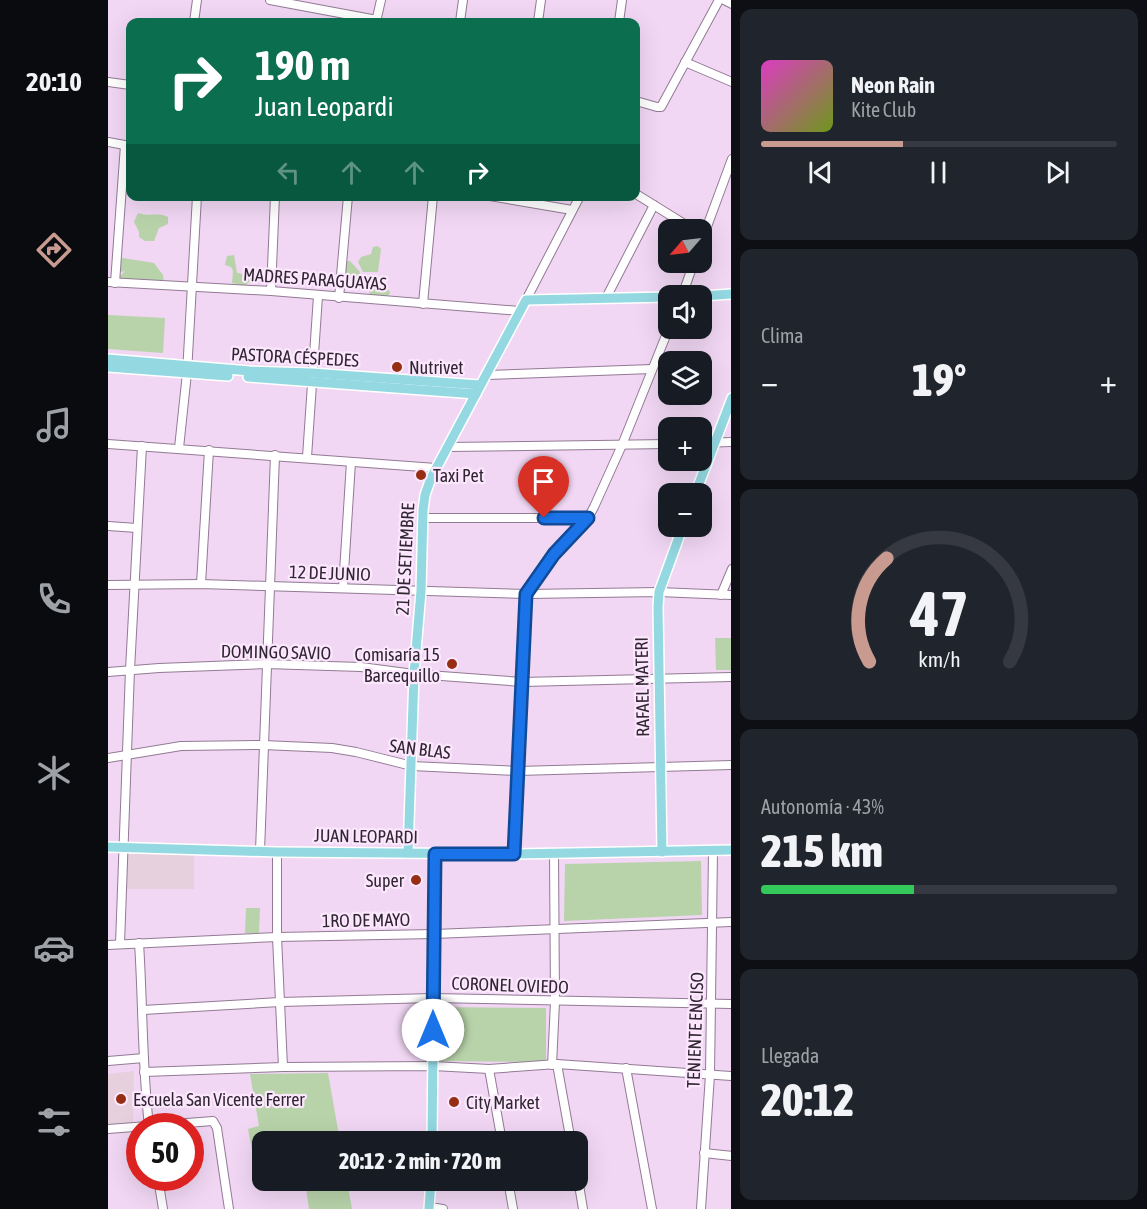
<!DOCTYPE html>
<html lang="es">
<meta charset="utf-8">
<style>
:root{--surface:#171b24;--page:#20242c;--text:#f1f3f6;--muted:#9ea1a6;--line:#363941;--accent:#c89a90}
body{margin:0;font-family:"Asap Condensed",sans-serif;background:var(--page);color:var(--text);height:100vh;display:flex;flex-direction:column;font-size:22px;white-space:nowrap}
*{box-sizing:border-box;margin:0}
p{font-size:20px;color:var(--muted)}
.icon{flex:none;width:33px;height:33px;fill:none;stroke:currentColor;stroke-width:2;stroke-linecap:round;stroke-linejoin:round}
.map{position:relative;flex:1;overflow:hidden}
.side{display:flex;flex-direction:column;gap:9px;padding:9px;background:#0d0f14;width:416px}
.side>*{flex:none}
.banner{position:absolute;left:18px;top:18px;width:514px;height:183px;border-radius:12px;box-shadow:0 6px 24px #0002;background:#0b6e4f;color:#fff;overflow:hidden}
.needle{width:39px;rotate:242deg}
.tools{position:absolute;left:550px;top:219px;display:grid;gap:12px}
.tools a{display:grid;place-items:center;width:54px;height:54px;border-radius:12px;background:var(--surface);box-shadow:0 6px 24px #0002;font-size:30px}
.speed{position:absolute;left:18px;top:1113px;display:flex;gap:12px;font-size:30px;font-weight:700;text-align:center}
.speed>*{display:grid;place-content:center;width:78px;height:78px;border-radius:50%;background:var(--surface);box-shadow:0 6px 24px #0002;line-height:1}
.speed .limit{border:9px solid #d22;background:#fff;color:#111}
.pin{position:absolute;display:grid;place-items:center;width:51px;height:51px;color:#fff;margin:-62px -26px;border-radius:50% 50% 50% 0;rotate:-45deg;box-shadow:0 0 6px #0007}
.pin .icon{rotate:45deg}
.me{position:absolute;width:66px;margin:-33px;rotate:0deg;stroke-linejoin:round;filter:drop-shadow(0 0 4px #0008)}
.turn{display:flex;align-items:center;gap:21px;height:126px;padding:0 30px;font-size:27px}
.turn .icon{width:78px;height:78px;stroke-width:2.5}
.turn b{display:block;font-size:42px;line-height:51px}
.lanes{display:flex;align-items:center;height:57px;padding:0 30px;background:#0003;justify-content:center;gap:30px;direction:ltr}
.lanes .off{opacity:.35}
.big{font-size:45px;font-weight:800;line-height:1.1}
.side .card{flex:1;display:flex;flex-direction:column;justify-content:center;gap:9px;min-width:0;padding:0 21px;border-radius:12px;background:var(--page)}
.side .dial{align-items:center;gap:0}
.dial svg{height:156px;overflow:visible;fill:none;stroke:var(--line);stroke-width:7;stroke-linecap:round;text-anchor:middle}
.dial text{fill:var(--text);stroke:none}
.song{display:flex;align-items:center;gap:18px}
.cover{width:72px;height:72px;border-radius:9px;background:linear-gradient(135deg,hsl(310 70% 55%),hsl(80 70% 35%))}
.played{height:6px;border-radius:3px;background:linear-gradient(90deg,var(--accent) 40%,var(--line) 40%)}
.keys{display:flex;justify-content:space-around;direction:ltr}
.heat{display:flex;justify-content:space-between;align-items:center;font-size:33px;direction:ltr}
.charge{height:9px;border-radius:4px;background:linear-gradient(90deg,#34c759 43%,var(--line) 0)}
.trip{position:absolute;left:144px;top:1131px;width:336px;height:60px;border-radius:12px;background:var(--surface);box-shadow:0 6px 24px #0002;font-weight:800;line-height:60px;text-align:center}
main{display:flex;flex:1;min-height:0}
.tab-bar{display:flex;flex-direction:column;width:108px;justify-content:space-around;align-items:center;background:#090b0e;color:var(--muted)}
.tab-bar .icon{width:42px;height:42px}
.tab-bar .on{color:var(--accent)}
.tab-bar b{font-size:27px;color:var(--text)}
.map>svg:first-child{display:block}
.education{fill:#e6d0dd}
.green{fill:#b8d3aa}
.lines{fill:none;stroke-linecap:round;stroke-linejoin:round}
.minor-casing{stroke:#927a94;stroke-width:10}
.major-casing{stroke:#fff;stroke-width:12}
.minor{stroke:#fff;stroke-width:8}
.major{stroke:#94d8e2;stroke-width:9}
.route-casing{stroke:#114b97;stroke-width:15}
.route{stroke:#1a73e8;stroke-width:10}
.poi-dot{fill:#962e14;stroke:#fce7fe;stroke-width:2}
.labels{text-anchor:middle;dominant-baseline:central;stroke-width:4.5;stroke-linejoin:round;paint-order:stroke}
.street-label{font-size:18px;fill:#302631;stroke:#fce7fe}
.poi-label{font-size:18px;fill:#302631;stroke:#fce7fe;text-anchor:start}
</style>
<main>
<nav class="tab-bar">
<b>20:10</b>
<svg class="icon on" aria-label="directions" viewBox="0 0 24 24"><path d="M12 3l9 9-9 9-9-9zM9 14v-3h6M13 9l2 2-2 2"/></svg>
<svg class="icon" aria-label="music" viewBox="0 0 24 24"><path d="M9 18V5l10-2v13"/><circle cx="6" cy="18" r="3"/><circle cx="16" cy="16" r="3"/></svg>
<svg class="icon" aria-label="phone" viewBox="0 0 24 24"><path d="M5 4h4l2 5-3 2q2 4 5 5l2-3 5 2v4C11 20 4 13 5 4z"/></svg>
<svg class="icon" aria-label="climate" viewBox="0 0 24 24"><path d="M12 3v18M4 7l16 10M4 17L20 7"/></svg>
<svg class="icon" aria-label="car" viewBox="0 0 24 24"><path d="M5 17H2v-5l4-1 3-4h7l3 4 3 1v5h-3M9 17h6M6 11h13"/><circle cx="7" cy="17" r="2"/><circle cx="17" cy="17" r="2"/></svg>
<svg class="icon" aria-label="filters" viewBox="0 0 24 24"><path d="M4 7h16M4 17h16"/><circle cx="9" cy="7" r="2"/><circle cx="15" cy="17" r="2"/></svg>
</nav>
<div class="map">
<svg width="624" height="1209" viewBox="0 0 624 1209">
<rect width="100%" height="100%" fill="#f1d7f4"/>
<g class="education">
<rect x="18" y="854" width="68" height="35"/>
<path d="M26 1071 25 1124H0V1074Z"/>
</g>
<g class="green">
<path d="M30 213C40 217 51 212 60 217V224L51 228 46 241H37L31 237V232L26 222Z"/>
<path d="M270 246 273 249 270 272H255L250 262 253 257 263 254 265 247Z"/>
<path d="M126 255 129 273C136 274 140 274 142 281L137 286 124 283 125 271 123 267 117 265 119 256Z"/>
<path d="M15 258 46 263 55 275 56 282 45 286 42 280 39 282 30 281 28 278 24 281H11L12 276 17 271 13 272 11 268V260Z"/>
<path d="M238 261H242L252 272 251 280 246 282 240 281 236 271Z"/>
<path d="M267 281 277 285 282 292 281 295 276 297 262 296 261 291 259 290 262 285Z"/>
<path d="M0 315 57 318 55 353 0 349Z"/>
<path d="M607 638H623V670H608Z"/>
<path d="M593 861 594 915 456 921 457 864Z"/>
<path d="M138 908H152L151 933H137Z"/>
<path d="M332 1007 438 1008V1062L331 1061Z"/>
<path d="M220 1073 232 1141 154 1142V1166H147L140 1129 151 1126 142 1074Z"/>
<path d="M31 1137V1162L23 1163 19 1138Z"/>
<path d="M197 1181H239L244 1209H201Z"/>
</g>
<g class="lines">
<defs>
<g id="minor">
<path d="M162 0 269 20"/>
<path d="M616 0 624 4"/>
<path d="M86 22 89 0"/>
<path d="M268 22 273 0"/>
<path d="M352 22 355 0"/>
<path d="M430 22 433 0"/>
<path d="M511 22 514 0"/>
<path d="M577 62 624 82"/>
<path d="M0 82 22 85"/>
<path d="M528 101 549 107H553L611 0"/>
<path d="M0 142 22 146"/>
<path d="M528 194 586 230"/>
<path d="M382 196 464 210"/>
<path d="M594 240 624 159"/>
<path d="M0 282 163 291 412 311"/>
<path d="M7 283 17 145"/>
<path d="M163 291 167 196"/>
<path d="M574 296 586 262"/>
<path d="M231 298 240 196"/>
<path d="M498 298 546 205"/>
<path d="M418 300 472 196"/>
<path d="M315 304 325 196"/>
<path d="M378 375 544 369"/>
<path d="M594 443 624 442"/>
<path d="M0 444 328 468"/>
<path d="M339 447 561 444"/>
<path d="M71 448 79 373 89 196"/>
<path d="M199 457 210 296"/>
<path d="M315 518H480"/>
<path d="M0 526 29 528"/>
<path d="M93 584 101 450"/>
<path d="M0 585 93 584 419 594 551 592 624 595"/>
<path d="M235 588 243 462"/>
<path d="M613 595 624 569"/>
<path d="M0 672 51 668 158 664 253 667 306 674 414 682 624 677"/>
<path d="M0 758 73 746 155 745 224 748 248 752 304 766 410 771 624 765"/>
<path d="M152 851 167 455"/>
<path d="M169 852V937L175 1067"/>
<path d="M407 854 419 594 446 554 480 518 486 507 514 445 561 328"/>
<path d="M31 943C35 1004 34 1066 41 1126"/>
<path d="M12 944 22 670 34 446"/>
<path d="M0 945 169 937 326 934 624 922"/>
<path d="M35 1010 172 1002 325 998 624 1004"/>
<path d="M0 1061 36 1058"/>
<path d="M449 1064 463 1142"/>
<path d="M444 1065 447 1002 446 854"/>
<path d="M518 1068 544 1209"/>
<path d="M381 1069 394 1142"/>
<path d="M36 1072 175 1067 325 1066 381 1069 449 1064 624 1076"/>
<path d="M0 1129 105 1121 109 1128 121 1209"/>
<path d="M596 1153 624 1156"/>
<path d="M50 1178 55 1209"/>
<path d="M470 1179 475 1209"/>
<path d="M400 1180 405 1209"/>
<path d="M322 1207 335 1209"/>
<path d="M593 1209 602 1075 605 851"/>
</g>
<g id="major">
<path d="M594 296 624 294"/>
<path d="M0 359 142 371 204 373 372 385"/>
<path d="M0 367 120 376"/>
<path d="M140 377 368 394"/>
<path d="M587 494 624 398"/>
<path d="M0 847 169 852 407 854 624 850"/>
<path d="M554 852 550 607 551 592 575 526"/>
<path d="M300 853 306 674 313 591 315 510 317 495 323 478 418 300 561 297"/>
<path d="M324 1142 327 854"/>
<path d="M321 1209 323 1180"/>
</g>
</defs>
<use href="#minor" class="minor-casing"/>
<use href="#major" class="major-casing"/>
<use href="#minor" class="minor"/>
<use href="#major" class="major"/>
</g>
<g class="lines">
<defs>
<path id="route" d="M325 1030 327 854H406L418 594 446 554 480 518H436"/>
</defs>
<use href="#route" class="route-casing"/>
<use href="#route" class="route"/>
</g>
<g class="poi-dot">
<circle cx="289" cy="367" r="6"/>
<circle cx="313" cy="475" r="6"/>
<circle cx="344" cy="664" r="6"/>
<circle cx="308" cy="880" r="6"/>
<circle cx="13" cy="1099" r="6"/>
<circle cx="346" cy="1102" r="6"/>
</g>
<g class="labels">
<g class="street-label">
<text transform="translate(207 279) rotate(4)">MADRES PARAGUAYAS</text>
<text transform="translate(187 357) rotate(3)">PASTORA CÉSPEDES</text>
<text transform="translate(297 559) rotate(-87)">21 DE SETIEMBRE</text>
<text transform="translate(222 573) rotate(2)">12 DE JUNIO</text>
<text transform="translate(168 652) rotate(1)">DOMINGO SAVIO</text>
<text transform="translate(534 687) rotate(-91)">RAFAEL MATERI</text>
<text transform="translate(312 749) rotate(7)">SAN BLAS</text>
<text transform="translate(258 836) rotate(1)">JUAN LEOPARDI</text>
<text transform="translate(258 920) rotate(-1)">1RO DE MAYO</text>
<text transform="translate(402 985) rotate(2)">CORONEL OVIEDO</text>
<text transform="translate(587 1030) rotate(-88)">TENIENTE ENCISO</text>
</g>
<g class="poi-label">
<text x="301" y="367">Nutrivet</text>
<text x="325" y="475">Taxi Pet</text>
<text x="332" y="654" text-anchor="end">Comisaría 15<tspan x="332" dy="21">Barcequillo</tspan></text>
<text x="296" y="880" text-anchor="end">Super</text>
<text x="25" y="1099">Escuela San Vicente Ferrer</text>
<text x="358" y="1102">City Market</text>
</g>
</g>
</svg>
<div class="tools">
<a><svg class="needle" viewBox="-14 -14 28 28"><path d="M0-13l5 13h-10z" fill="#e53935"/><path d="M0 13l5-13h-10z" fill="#9ea1a6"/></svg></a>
<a><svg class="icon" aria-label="sound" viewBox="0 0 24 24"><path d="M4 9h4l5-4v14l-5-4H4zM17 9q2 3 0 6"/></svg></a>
<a><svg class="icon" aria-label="layers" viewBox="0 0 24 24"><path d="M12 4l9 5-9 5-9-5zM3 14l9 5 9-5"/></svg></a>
<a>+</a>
<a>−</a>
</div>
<div class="speed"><div class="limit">50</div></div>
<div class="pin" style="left:436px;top:518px;background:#d93025"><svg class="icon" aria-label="arrive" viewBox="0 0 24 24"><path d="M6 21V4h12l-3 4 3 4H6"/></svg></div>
<svg class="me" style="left:325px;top:1030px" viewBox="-20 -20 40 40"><circle r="19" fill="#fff"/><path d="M0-13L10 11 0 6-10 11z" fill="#1a73e8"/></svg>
<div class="trip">20:12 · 2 min · 720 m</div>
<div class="banner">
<div class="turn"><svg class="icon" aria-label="right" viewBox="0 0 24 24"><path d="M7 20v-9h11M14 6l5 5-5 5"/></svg><div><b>190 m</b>Juan Leopardi</div></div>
<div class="lanes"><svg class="icon off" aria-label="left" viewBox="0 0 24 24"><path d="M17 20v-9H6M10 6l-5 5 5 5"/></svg><svg class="icon off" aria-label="ahead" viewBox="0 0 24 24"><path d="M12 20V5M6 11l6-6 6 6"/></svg><svg class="icon off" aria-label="ahead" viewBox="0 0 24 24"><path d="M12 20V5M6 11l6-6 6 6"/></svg><svg class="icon" aria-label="right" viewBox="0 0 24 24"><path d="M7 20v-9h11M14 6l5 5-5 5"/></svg></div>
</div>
</div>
<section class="side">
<div class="card">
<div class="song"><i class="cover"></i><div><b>Neon Rain</b><p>Kite Club</p></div></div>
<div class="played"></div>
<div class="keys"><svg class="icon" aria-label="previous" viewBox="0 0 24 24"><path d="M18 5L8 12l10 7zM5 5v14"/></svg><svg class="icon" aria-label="pause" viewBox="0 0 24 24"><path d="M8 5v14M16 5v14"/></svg><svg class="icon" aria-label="next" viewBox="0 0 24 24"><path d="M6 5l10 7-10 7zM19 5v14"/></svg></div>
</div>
<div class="card"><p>Clima</p>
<div class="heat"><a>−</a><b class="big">19°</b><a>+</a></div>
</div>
<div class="card dial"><svg viewBox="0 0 100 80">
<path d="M14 69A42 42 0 1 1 86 69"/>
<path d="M14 69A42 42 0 0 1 23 16" stroke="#c89a90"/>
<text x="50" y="56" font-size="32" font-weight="700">47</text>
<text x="50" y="72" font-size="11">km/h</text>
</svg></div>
<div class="card"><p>Autonomía · 43%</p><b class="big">215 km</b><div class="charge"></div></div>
<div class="card"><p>Llegada</p><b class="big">20:12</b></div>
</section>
</main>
